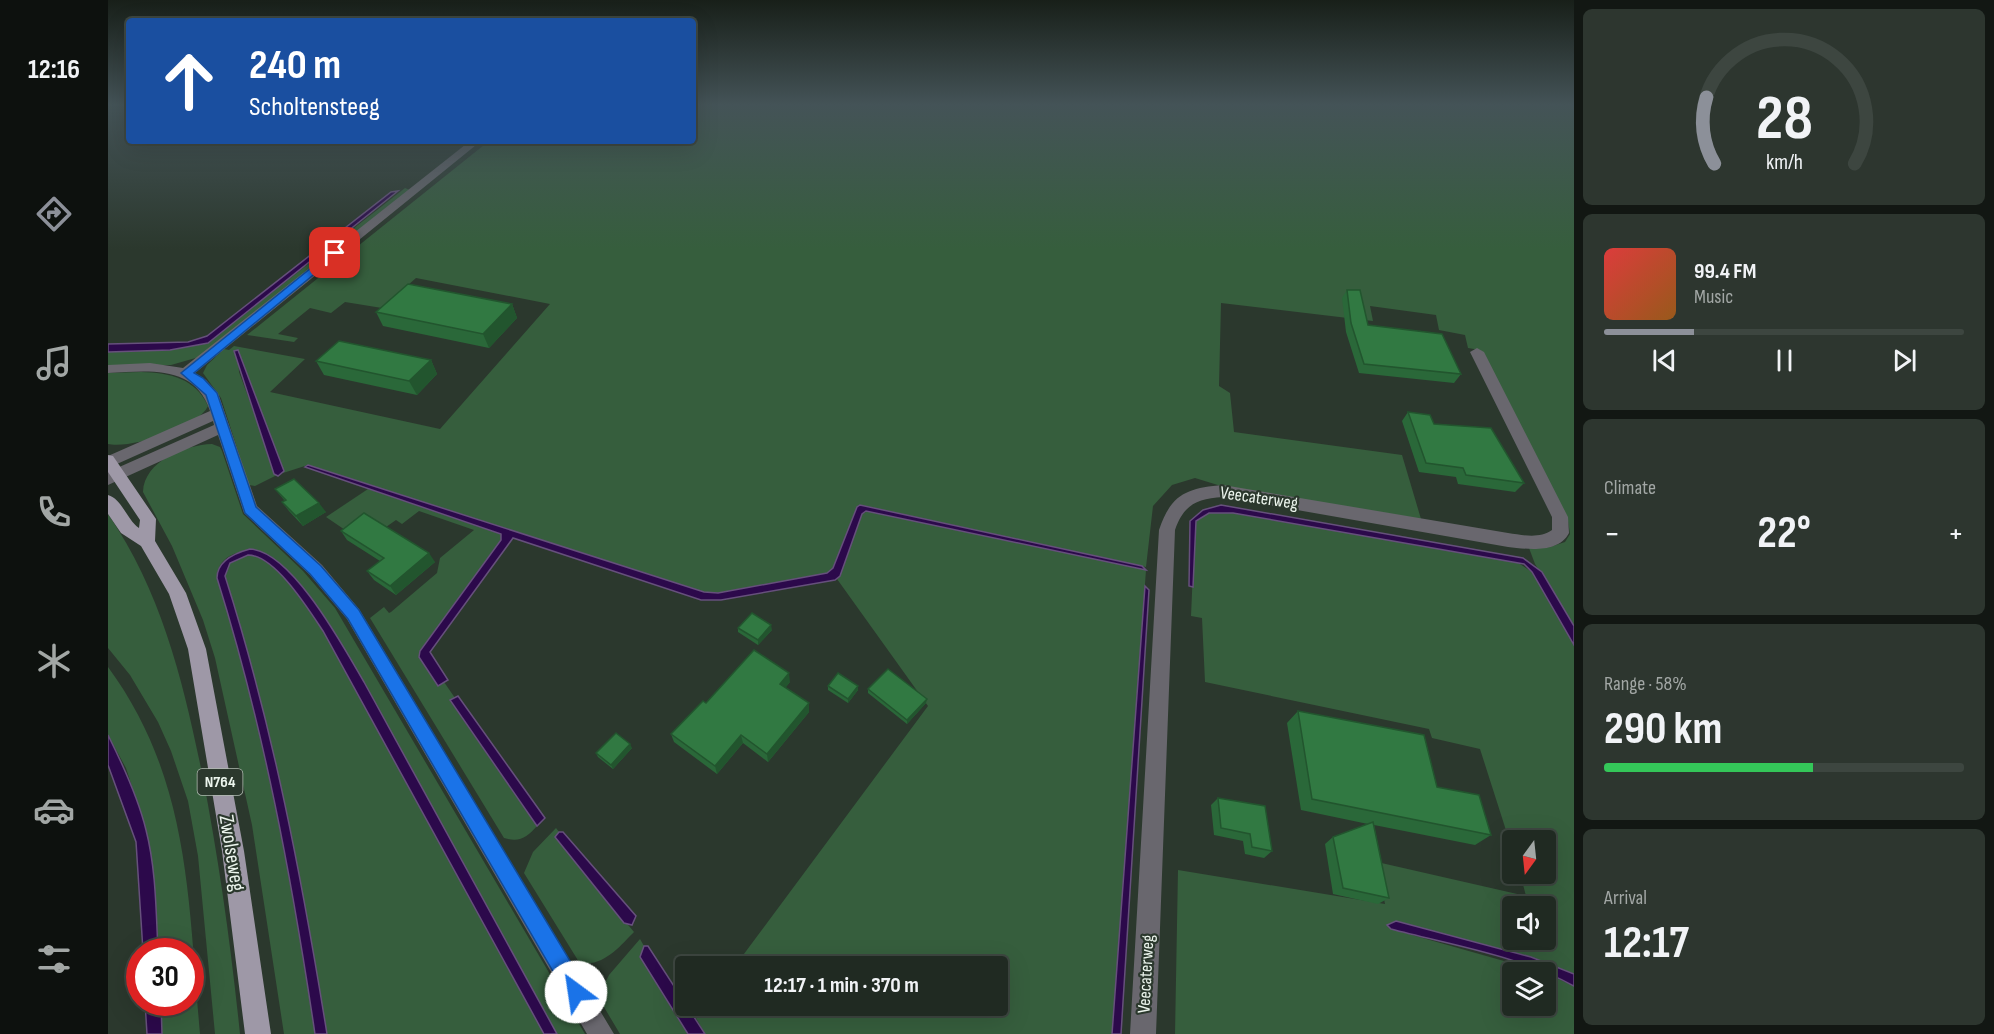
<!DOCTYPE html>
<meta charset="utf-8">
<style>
:root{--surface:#202a22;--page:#2d362f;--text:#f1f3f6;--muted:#a2a7a5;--line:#3d4640;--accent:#8c9099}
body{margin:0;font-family:"Sofia Sans Condensed",sans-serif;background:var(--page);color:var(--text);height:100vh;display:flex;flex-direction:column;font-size:22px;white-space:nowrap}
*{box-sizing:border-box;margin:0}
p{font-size:20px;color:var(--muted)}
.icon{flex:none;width:33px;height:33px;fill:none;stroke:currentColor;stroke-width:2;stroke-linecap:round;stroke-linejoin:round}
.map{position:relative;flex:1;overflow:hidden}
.details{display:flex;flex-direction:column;gap:9px;padding:9px;background:#121713;width:420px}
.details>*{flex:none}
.hud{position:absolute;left:18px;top:18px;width:570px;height:126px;border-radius:6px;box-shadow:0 6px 24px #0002,0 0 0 2px var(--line);background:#1a4fa0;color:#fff;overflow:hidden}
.needle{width:39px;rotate:195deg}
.controls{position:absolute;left:1394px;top:830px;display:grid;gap:12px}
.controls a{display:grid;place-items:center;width:54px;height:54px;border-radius:6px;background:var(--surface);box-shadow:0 6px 24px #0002,0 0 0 2px var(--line);font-size:30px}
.speed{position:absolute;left:18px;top:938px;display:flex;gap:12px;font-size:30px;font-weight:700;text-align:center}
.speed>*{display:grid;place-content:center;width:78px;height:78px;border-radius:50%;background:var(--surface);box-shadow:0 6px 24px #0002,0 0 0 2px var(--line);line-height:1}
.speed .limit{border:9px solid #d22;background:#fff;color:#111}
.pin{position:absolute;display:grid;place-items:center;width:51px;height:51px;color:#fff;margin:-26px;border-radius:12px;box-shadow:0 3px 9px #0006}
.me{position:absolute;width:66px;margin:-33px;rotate:329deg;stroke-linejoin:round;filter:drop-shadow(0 0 4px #0008)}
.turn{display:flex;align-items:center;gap:21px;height:126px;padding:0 24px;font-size:27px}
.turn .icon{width:78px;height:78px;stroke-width:2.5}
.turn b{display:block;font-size:42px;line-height:51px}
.big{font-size:45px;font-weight:700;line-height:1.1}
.details .card{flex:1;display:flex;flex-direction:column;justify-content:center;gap:9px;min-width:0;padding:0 21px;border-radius:9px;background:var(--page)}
.details .dial{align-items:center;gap:0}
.dial svg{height:156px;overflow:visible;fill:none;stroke:var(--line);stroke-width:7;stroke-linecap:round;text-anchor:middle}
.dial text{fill:var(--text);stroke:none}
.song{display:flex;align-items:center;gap:18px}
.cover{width:72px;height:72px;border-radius:9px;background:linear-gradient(135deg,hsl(0 70% 55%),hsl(30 70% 35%))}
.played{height:6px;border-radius:3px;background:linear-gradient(90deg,var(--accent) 25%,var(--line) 25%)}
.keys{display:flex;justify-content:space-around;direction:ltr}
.heat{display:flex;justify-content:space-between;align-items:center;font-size:33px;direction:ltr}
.charge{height:9px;border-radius:4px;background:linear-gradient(90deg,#34c759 58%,var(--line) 0)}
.trip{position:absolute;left:567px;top:956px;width:333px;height:60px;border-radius:6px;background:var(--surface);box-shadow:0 6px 24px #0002,0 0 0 2px var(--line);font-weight:700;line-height:60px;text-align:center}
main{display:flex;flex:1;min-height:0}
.tab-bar{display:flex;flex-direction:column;width:108px;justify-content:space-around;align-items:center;background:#0d110e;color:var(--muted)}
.tab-bar .icon{width:42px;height:42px}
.tab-bar .active{color:var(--accent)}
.tab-bar b{font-size:27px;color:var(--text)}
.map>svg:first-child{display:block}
.green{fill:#365e3d;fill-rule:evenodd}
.water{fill:#2c094b;stroke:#66507c;stroke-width:1.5}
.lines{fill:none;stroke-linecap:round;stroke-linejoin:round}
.minor{fill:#69676e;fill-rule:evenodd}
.primary{fill:#9e98a7;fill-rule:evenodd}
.wall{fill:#2a6839}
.shaded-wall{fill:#22552e}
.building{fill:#317942;stroke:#22552e;stroke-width:1.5}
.route{fill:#1a73e8;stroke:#114b97;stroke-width:1.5}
.labels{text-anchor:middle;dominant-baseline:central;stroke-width:4.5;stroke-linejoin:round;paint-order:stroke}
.shield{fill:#2b382d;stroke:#b2bcb3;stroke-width:1.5}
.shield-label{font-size:16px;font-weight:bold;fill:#ecf5ed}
.street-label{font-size:18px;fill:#ecf5ed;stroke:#2b382d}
.near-street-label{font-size:21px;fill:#ecf5ed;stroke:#2b382d}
</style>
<main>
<nav class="tab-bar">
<b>12:16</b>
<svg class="icon active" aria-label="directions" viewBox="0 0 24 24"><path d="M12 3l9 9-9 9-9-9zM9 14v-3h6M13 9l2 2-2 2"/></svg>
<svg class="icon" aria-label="music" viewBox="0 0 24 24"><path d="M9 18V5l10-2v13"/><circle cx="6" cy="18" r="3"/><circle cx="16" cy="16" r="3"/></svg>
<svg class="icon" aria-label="phone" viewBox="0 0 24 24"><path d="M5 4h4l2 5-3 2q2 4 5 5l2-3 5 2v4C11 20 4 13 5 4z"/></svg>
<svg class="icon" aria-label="climate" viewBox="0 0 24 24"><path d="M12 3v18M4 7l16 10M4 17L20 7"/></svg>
<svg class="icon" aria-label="car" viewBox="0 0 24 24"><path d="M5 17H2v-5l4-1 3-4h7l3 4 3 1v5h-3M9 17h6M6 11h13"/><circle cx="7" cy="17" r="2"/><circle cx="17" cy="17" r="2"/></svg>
<svg class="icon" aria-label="filters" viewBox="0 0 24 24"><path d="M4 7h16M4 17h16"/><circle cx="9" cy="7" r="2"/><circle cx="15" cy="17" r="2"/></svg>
</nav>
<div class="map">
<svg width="1466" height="1034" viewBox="0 0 1466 1034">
<rect width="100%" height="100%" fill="#2b382d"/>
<g class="green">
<path d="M585 104H1466V626L1427 564 1421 548 1442 547 1457 542 1462 534 1460 521 1372 350 1360 348 1357 335 1331 330 1328 315 1262 306 1265 321 1113 303 1111 386 1122 393 1126 432 1294 455 1313 519 1113 486 1087 478 1064 485 1045 506 1038 567 752 505 749 507 725 568 719 573 610 593 596 592 200 465 175 473 130 350 131 372 169 475 147 486 141 485 113 398 95 373 99 365 116 349 121 350 126 346 197 359 162 392 332 429 442 304 308 278 274 308 237 302 223 313 202 308 170 334 190 338 186 342 139 335 381 141H585Z"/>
<path d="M297 188 302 190 91 357 63 365H0V352L62 350 100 343Z"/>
<path d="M33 372C62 373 87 378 100 406 90 428 23 449 0 444V373Z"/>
<path d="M104 444 112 447 114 451 135 514 195 571 227 608 477 1034H449L256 682 164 557C145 545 109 551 109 578 156 728 183 880 207 1034H176L144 825 107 658 95 620 64 546 35 492C36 461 77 445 104 444Z"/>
<path d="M260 489 393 534V540L312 651 311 657 330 685 336 682 347 698 342 701 429 826C419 837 412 843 396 838L262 618 276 607 281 613 283 612 329 573 332 558 366 530 311 511 294 524 288 520 278 527 243 534 218 517Z"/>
<path d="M760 511 1038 570 1004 1034H597L588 1018 598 1005H890V966H627L820 706 729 579 754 514Z"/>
<path d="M1101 513H1125L1409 562 1424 572 1466 645V974L1423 957 1279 925 1283 929 1435 972H1404V1005H1437V973L1466 986V1034H1067L1070 870 1277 904 1269 862 1418 896 1412 873H1437V840H1404V849L1372 749 1324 738 1321 729 1097 682 1094 618 1083 616 1087 524 1090 519ZM1404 906H1437V939H1404Z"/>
<path d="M0 514C54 593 75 681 94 773 111 860 123 946 132 1034H107L90 856 80 801 63 751 50 722 22 675 0 648Z"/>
<path d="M140 555C167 555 201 610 215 631L436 1034H219C193 879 165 725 117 576L122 563Z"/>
<path d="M0 667C83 780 80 901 92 1034H54L53 1002H82V951H50L43 861 38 830 18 768 0 735Z"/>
<path d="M448 828 451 832 447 837 526 932C513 945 494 969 471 962L416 873 425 852Z"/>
<path d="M532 939 536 946 532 957 580 1034H512L490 997 501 975Z"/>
</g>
<g class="water">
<path d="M290 191 100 343 62 350 0 352V344L80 342 99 336 283 192Z"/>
<path d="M130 350 176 471 170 476 166 474 126 351Z"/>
<path d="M200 465 596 592 610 593 719 573 725 568 749 507 752 505 1034 566 1038 570 758 511 754 514 732 576 727 580 613 600H593L405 538 322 652 340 680 330 686 311 657 312 651 393 540V534L197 467Z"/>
<path d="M1113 505 1415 558 1434 572 1466 626V645L1424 572 1416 564 1125 513H1101L1088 521 1085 587 1081 586 1082 521 1095 510Z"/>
<path d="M142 549C184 551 236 648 256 682L449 1034H436L215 631C201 610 167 555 140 555L122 563 117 576C165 726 194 879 219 1034H207C184 880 156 728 109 578 109 561 127 553 142 549Z"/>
<path d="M1037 586 1041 590 1013 1034H1004Z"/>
<path d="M350 696 437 818 429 826 342 700Z"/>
<path d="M0 735C15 765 30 797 38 830 48 869 48 911 50 951H35L28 842 0 765Z"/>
<path d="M451 832H455L528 916 524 925 516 923 447 837Z"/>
<path d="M1288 921 1423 957 1466 974V986C1412 956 1343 945 1283 929L1279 925Z"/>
<path d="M536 946H540L597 1034H580L532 957Z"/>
<path d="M37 1002H53L54 1034H39Z"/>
</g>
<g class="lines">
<g class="minor">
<path d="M362 141H373L87 373 98 380 110 393 149 506 214 565 251 609 506 1034H479L239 619 202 575 136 513 110 435 0 485V472L106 425 105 421 0 468V456L102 411C87 364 40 371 0 373V365L42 363 75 368Z"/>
<path d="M1369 348 1376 352 1460 517 1461 533C1450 554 1419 549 1400 547L1115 497C1089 499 1076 504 1067 530L1048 1034H1022L1051 530C1063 494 1079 488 1115 485L1400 533C1415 535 1431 539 1444 530V517L1362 352Z"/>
</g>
<path class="primary" d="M0 455 5 456 48 519 47 541 78 593 98 649 136 851 163 1034H137L114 851 80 649 61 594 33 546 13 533 0 514V495C14 499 19 520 31 528L32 520 0 472Z"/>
</g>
<g class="wall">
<path d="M1239 290 1260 325 1353 374 1346 383 1251 373 1238 332 1234 298Z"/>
<path d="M404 304 409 318 381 348 275 326 268 312Z"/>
<path d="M323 360 329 374 309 395 216 375 208 361Z"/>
<path d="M1300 412 1326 424 1416 483 1407 492 1350 484 1348 477 1311 472 1294 421Z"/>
<path d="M167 489 218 512 195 526 181 511 174 502 177 501Z"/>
<path d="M233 531 327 562 288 595 266 580 259 571 272 561 239 540Z"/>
<path d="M630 628 664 630 650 645 630 632Z"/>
<path d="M682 682 677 688 701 703V712L660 762 635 743 609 774 566 742 563 734 598 703Z"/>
<path d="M720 686 750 690 740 703 720 690Z"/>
<path d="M760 689 818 703 799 724 760 693Z"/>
<path d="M1190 711 1329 787 1383 835 1367 845 1266 825 1281 898 1270 904 1225 894 1217 844 1225 837 1260 824 1193 810 1179 723Z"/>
<path d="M524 748 505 769 490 757 488 753Z"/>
<path d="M1110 798 1164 851 1156 858 1137 854 1135 841 1106 835 1103 805Z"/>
</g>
<g class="shaded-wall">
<path d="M404 304 409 318 381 348 375 334Z"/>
<path d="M323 360 329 374 309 395 301 381Z"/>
<path d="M211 503 218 512 195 526 188 516Z"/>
<path d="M321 553 327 562 288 595 282 586Z"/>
<path d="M663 625 664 630 650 645V640Z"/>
<path d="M681 673 682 682 673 693 672 684Z"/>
<path d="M750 686V690L740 703V699Z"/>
<path d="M819 699 818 703 799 724V720Z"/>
<path d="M701 703V712L660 762 659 754Z"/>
<path d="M633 735 635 743 609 774 607 766Z"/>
<path d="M522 744 524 748 505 769 503 765Z"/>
</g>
<g class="building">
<path d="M300 284 404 304 375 334 268 312Z"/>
<path d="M1239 290H1252L1260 325 1334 334 1353 374 1256 364 1243 323Z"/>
<path d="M231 341 323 360 301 381 208 361Z"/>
<path d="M1300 412 1322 415 1326 424 1383 428 1416 483 1358 475 1355 468 1318 463Z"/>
<path d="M186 479 211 503 188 516 174 502 178 500 167 489Z"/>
<path d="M256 513 321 553 282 586 259 571 276 558 233 531Z"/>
<path d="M644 613 663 625 650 640 630 628Z"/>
<path d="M646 650 681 673 672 684 701 703 659 754 633 735 607 766 563 734 595 701 598 703Z"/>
<path d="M780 669 819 699 799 720 760 689Z"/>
<path d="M730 673 750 686 740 699 720 686Z"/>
<path d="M1190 711 1316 735 1329 787 1371 795 1383 835 1204 799Z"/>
<path d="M508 733 522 744 503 765 488 753Z"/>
<path d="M1110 798 1157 806 1164 851 1144 847 1142 834 1113 828Z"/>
<path d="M1265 822 1281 898 1235 888 1225 837Z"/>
</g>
<linearGradient id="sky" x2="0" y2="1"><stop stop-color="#181f19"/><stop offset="0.42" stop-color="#445357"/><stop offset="1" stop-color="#445357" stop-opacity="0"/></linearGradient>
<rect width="1466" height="249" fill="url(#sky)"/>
<path class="route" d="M224 251 232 253 86 373 95 378 109 393 148 507 213 566 251 610 476 984 479 992 476 999 468 1002 461 999 240 619 202 574 137 513 98 395 73 373Z"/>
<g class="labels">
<rect class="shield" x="89.5" y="769" width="45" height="26" rx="4.5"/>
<g class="shield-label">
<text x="112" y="782">N764</text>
</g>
<g class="street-label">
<text transform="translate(1151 498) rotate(8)">Veecaterweg</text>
<text transform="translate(1038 974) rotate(-87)">Veecaterweg</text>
</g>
<g class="near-street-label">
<text transform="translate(124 853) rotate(81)">Zwolseweg</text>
</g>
</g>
</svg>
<div class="controls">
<a><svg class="needle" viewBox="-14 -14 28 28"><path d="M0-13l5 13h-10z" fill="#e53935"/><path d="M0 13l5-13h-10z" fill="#a2a7a5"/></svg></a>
<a><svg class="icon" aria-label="sound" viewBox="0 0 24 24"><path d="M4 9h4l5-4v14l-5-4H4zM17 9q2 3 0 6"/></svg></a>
<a><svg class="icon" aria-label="layers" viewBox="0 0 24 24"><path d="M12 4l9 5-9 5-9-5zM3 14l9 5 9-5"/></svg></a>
</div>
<div class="speed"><div class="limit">30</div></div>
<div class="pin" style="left:227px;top:253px;background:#d93025"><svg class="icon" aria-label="arrive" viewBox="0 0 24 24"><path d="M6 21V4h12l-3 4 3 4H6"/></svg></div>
<svg class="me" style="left:468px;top:992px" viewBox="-20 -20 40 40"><circle r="19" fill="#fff"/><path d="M0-13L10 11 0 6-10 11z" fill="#1a73e8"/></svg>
<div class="trip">12:17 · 1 min · 370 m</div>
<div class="hud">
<div class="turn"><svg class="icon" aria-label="ahead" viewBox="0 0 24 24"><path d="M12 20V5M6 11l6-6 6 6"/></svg><div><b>240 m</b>Scholtensteeg</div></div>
</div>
</div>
<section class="details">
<div class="card dial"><svg viewBox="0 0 100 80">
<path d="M14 69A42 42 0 1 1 86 69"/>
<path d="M14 69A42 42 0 0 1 10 35" stroke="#8c9099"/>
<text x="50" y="56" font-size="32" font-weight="700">28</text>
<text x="50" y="72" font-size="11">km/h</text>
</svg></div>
<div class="card">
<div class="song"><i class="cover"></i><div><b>99.4 FM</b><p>Music</p></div></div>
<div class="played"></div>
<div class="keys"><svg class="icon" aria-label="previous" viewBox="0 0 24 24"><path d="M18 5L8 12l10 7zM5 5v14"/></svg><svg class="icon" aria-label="pause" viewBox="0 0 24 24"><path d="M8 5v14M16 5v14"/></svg><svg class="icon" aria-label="next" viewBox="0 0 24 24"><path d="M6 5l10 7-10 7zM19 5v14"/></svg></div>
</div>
<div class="card"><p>Climate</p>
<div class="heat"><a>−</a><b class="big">22°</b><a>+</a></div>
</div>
<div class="card"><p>Range · 58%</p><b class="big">290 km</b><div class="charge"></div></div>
<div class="card"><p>Arrival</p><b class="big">12:17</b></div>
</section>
</main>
